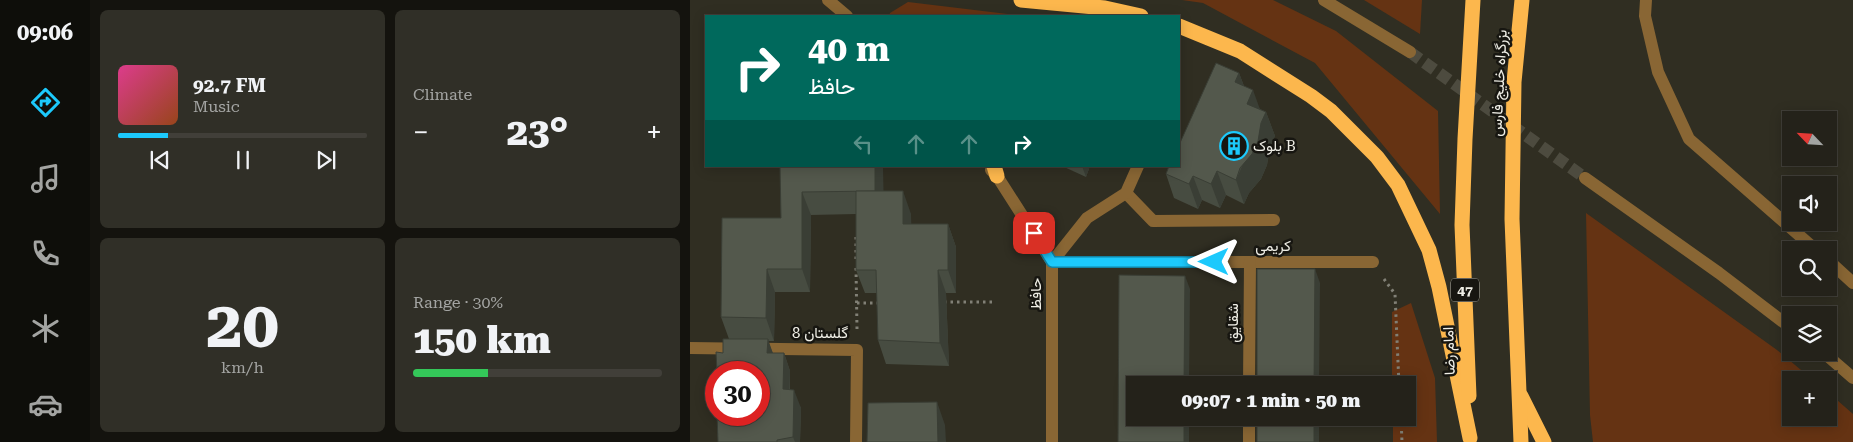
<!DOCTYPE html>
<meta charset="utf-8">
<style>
:root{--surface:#24221a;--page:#302f27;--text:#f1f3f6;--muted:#a3a4a2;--line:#413f39;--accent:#1cc9fc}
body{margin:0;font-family:"Roboto Serif",Vazirmatn,serif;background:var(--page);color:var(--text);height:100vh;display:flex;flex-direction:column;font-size:19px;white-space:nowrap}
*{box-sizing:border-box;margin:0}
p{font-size:16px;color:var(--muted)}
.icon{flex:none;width:28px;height:28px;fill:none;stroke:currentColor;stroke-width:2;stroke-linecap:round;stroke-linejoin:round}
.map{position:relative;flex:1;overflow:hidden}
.sheet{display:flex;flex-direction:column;gap:10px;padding:10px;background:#14130e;width:600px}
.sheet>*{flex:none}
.banner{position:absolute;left:15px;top:15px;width:475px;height:152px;border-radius:0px;box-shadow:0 2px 12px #0003,0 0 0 1px var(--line);background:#00695c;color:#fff;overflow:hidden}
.needle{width:32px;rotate:295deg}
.controls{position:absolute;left:1092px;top:111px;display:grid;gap:10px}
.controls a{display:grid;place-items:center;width:55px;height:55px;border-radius:0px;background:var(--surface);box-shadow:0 2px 12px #0003,0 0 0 1px var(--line);font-size:25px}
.speed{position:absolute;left:15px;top:361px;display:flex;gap:10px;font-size:25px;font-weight:700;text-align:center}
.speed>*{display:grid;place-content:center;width:65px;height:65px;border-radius:50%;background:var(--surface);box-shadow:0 2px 12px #0003,0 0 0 1px var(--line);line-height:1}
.speed .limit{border:8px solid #d22;background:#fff;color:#111}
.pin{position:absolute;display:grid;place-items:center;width:42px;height:42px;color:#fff;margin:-21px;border-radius:10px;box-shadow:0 2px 8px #0006}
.me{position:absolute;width:55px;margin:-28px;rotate:270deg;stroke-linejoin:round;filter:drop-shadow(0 0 4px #0008)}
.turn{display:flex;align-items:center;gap:18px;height:105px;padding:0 20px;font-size:22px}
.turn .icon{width:65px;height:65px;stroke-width:2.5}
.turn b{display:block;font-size:35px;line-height:42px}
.lanes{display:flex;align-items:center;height:48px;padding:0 20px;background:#0003;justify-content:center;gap:25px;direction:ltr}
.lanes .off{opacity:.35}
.big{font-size:38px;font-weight:800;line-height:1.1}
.sheet .tile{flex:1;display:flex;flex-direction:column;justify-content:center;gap:8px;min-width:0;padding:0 18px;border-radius:8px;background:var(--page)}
.sheet .dial{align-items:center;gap:0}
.dial b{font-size:65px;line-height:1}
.song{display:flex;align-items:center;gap:15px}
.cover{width:60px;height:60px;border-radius:8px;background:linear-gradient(135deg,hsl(330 70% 55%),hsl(20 70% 35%))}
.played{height:5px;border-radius:2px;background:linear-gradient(90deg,var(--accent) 20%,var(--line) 20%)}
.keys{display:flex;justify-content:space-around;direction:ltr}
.heat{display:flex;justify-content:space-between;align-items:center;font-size:28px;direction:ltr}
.charge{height:8px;border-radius:4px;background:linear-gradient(90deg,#34c759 30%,var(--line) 0)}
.sheet .tiles{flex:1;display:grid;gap:10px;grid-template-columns:repeat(2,1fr)}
.trip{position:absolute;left:436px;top:376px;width:290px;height:50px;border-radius:0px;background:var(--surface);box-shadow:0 2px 12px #0003,0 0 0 1px var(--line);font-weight:800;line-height:50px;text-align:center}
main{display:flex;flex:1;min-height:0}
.tab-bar{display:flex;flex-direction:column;width:90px;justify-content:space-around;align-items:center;background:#0e0e0a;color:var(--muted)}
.tab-bar .icon{width:35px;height:35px}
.tab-bar .on{color:var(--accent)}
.tab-bar b{font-size:22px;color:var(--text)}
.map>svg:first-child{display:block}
.green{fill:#653313}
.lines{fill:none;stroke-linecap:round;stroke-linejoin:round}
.minor-tunnel{stroke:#4d4b3f;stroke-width:12;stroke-dasharray:12 6;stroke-linecap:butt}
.path{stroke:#818076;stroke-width:3;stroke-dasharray:2.5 4;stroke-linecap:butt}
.minor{stroke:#896634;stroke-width:12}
.highway{stroke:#fcb74d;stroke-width:15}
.wall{fill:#474c41}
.shaded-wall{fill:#3a3e35}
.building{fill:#53584c;stroke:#3a3e35}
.route-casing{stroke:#1283a4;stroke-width:12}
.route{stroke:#1cc9fc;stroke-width:9}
.labels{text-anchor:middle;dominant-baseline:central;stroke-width:5;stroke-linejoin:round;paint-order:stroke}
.shield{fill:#171611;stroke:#aeada6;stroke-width:1}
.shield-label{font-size:14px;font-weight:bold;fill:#efeee6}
.street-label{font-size:15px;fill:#efeee6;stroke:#171611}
.poi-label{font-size:15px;fill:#efeee6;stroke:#171611;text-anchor:start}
</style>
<main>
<nav class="tab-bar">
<b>09:06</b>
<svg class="icon on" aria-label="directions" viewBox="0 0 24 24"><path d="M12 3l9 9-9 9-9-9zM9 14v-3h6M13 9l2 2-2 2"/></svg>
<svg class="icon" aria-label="music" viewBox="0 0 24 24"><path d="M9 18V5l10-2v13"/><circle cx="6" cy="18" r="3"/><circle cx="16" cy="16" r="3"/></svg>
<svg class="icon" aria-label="phone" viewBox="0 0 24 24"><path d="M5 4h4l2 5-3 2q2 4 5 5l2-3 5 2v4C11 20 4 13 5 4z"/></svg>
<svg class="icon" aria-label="climate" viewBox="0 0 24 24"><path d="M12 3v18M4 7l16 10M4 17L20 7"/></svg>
<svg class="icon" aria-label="car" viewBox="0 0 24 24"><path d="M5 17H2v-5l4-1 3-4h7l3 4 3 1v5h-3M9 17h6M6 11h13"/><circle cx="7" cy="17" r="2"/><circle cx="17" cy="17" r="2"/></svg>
</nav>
<section class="sheet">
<div class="tiles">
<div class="tile">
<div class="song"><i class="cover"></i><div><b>92.7 FM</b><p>Music</p></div></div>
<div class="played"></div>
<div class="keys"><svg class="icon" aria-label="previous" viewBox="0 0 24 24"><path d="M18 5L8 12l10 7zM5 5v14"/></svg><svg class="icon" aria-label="pause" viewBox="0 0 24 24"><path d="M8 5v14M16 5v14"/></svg><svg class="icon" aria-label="next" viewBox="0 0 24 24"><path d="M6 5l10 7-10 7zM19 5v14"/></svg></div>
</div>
<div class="tile"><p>Climate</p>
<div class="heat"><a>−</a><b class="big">23°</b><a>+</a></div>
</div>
<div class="tile dial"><b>20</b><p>km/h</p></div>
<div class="tile"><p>Range · 30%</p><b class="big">150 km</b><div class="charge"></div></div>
</div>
</section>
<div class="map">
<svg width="1163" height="442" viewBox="0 0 1163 442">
<rect width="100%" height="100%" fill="#302e22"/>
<g class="green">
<path d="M492 0H583L646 31 748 111 750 214 625 63 513 3Z"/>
<path d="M674 0H732L730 34Z"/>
<path d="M218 2 326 15 199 16 200 13Z"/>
<path d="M896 213 1087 350 1123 380H1101V418H1139V393L1163 414V442H903L900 415Z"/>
<path d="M721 303 745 378 747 442H703V418H718V385H702V312Z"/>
</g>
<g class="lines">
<path class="minor-tunnel" d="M720 52 895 178"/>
<g class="path">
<path d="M166 237V259"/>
<path d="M166 268 167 329"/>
<path d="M694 279 705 294 709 385"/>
<path d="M254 302H305"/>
<path d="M167 303H190"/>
<path d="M711 418 712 442"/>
</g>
<g class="minor">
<path d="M138 0 157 16"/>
<path d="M634 0 720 52"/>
<path d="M956 0 955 16 968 72 999 139 1126 250"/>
<path d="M301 170 307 176 362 262V442"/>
<path d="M895 178 1029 273 1101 328"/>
<path d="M436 193 463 221 584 220"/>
<path d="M1139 261 1163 283"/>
<path d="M362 262H683"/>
<path d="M362 262 397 218 436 193 448 166"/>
<path d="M0 348 167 350 166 442"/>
<path d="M1133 352 1163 378"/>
<path d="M559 385 560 262"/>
<path d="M559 442V418"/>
</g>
<g class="highway">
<path d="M331 0 415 8 451 16"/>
<path d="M489 26 550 51 621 96 641 111 687 157 708 185 739 250 749 287 780 438"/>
<path d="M304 166 307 176"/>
<path d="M779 396 772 225 775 139 783 0"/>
<path d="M831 396 854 442"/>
<path d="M831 442 822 219 824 82 832 0"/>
</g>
</g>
<g class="wall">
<path d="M549 73 554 86 570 109 576 112 585 136 580 147 577 165 571 179 559 193 554 204 536 195 530 208 512 200 508 209 484 198 476 174Z"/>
<path d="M90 166H193V191L221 214V224H258L266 247V293H256L259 366 196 364 188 340 187 293H175L166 270V214L121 215 120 292H85L84 341H78L83 353H94L100 371V389L111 408 110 442H28L33 353 39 339 31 317 91 218Z"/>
<path d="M372 166H400L396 177Z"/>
</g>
<g class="shaded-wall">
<path d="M549 73 558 97 545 82Z"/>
<path d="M563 90 572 115 557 104Z"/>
<path d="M576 112 585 136 580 147 577 165 571 179 559 193 554 204 546 180Z"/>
<path d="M185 166H193V167L194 214 185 191Z"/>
<path d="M392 166H400L396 177Z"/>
<path d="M527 171 536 195 530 208 521 184Z"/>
<path d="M503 176 512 200 508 209 499 184Z"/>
<path d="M213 191 221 214 222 247 213 224Z"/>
<path d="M112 192 121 215 120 292 112 269Z"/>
<path d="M258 224 266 247V293L258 270Z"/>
<path d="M77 269 85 292 84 341 76 318Z"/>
<path d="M625 269 630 283 629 385H624Z"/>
<path d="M248 270 256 293 259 366 250 343Z"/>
<path d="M495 276 500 289 499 385H494Z"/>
<path d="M78 339 84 357 77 353Z"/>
<path d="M94 353 100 371 99 407 93 389Z"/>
<path d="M104 390 111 408 110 442H105L103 437Z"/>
<path d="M247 402 255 425 256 442H248Z"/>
<rect x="494" y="418" width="5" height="24"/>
<rect x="624" y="418" width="5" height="24"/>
</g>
<g class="building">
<path d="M526 63 549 73 545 82 563 90 557 104 576 112 571 123 568 141 562 154 550 168 546 180 527 171 521 184 503 176 499 184 476 174 479 166H489V145Z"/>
<path d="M90 166H185V191L112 192V269H77L76 318 31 317 32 218H91Z"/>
<path d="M166 191H213V224H258V270H248L250 343 188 340 186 270H166Z"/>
<path d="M567 269H625L624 385H567Z"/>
<path d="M429 275 495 276 494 385H445V418H494V442H428Z"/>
<path d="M33 339H78L77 353H94L93 389 104 390 103 437 87 440V442H28L27 415H69V372H27L26 352 33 353Z"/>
<path d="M247 402 248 442H177L178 403Z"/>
<rect x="567" y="418" width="57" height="24"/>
</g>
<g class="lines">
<defs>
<path id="route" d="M344 233 362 262H524"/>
</defs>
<use href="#route" class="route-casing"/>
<use href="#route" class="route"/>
</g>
<defs>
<symbol id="building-ring" viewBox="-11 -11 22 22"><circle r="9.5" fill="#171611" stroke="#1cc9fc" stroke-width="1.5"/><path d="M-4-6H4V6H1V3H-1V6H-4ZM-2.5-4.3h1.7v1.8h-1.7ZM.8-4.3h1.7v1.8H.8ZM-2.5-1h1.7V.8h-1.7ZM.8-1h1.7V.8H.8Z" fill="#1cc9fc"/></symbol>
</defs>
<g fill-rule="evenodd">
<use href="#building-ring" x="528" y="130" width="32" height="32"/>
</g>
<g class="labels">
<rect class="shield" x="761" y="278.5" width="28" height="23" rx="4"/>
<g class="shield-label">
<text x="775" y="290">47</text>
</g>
<g class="street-label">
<text transform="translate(809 83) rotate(-87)">بزرگراه خلیج فارس</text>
<text x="583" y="246">کریمی</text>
<text transform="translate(346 294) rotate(-90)">حافظ</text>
<text transform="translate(543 323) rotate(-90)">شقایق</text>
<text x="130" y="333">گلستان 8</text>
<text transform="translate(759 351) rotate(-92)">امام رضا</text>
</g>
<g class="poi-label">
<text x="563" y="146">بلوک B</text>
</g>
</g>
</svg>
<div class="controls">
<a><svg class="needle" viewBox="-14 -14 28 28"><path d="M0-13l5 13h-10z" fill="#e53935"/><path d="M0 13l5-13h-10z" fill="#a3a4a2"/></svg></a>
<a><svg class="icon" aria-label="sound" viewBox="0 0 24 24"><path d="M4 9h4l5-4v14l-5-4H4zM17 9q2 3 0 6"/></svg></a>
<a><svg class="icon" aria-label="search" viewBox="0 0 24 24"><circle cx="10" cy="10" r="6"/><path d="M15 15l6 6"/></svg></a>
<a><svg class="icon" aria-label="layers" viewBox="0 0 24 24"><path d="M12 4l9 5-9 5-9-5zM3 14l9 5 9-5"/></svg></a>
<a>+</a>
</div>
<div class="speed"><div class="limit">30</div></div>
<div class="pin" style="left:344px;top:233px;background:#d93025"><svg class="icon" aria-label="arrive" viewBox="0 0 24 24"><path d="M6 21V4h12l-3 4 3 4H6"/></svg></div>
<svg class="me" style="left:524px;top:262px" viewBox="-20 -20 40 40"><path d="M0-17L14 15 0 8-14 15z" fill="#1cc9fc" stroke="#fff" stroke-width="4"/></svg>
<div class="trip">09:07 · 1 min · 50 m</div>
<div class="banner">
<div class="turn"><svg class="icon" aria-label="right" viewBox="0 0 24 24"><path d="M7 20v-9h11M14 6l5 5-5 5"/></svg><div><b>40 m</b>حافظ</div></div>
<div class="lanes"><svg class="icon off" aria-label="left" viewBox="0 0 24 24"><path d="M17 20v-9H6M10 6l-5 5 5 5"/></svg><svg class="icon off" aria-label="ahead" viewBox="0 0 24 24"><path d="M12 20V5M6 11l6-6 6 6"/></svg><svg class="icon off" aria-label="ahead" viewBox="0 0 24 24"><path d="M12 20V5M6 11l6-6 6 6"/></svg><svg class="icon" aria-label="right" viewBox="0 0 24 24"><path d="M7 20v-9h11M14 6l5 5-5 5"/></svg></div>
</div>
</div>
</main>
